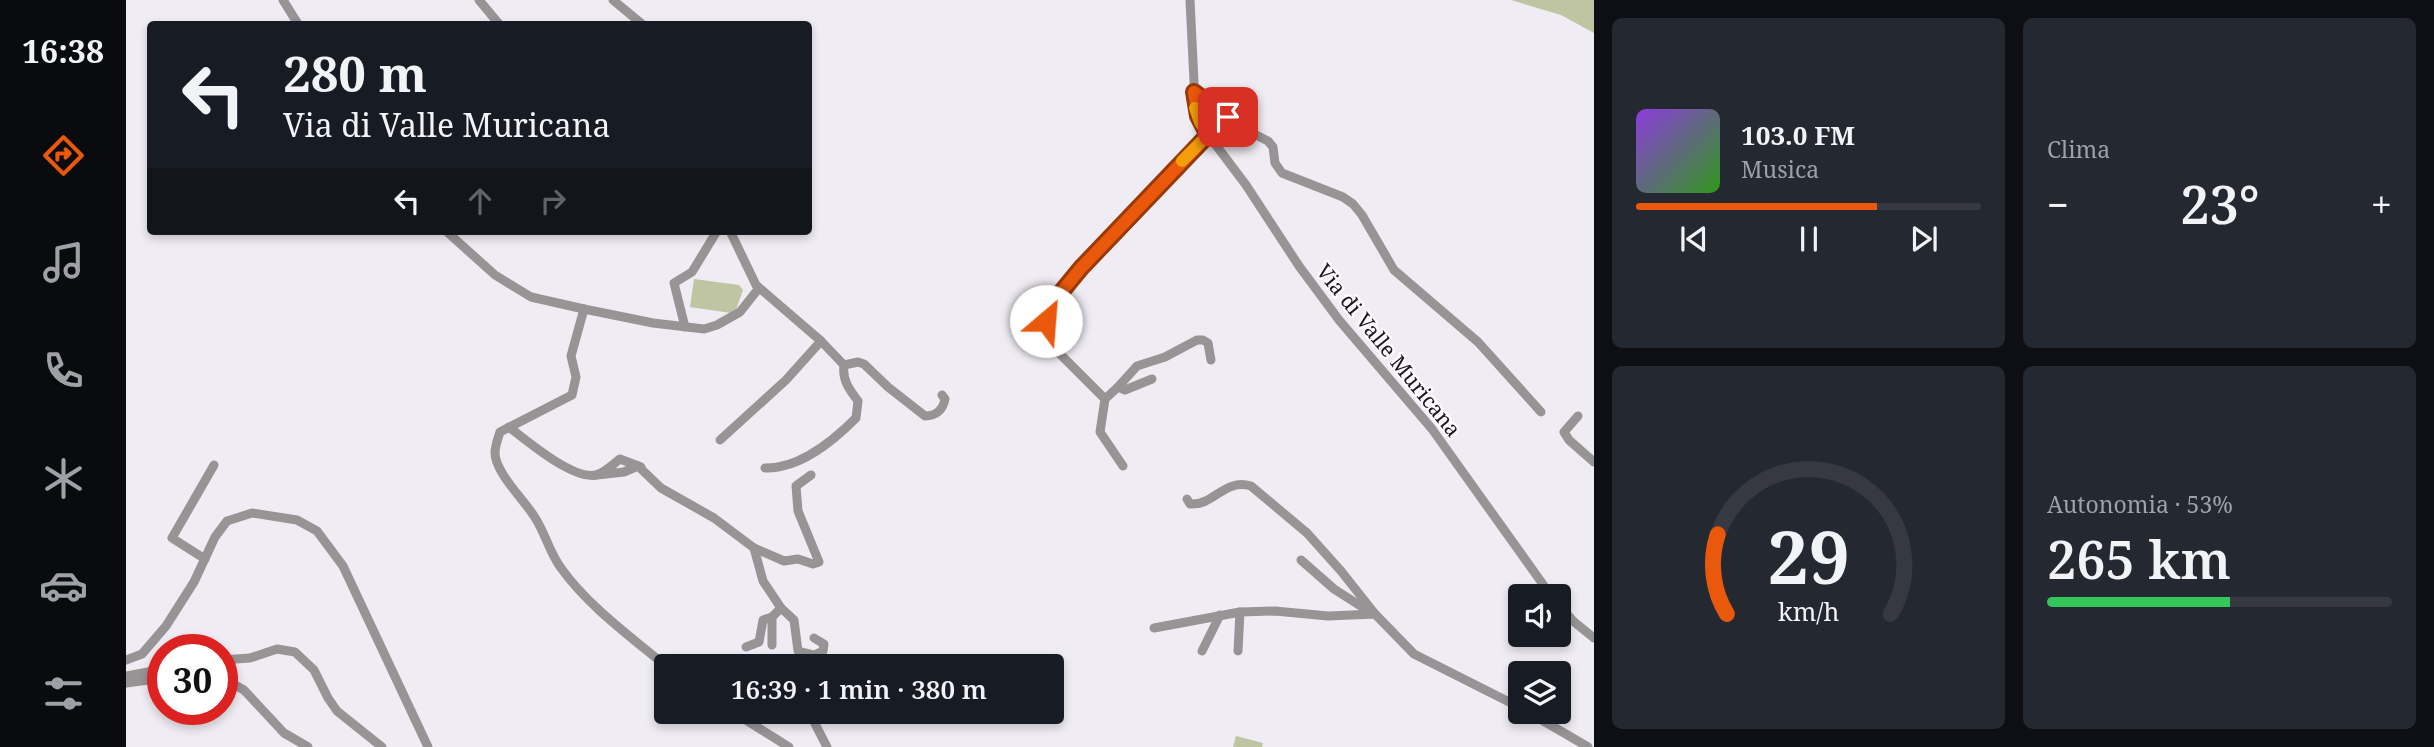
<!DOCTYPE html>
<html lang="it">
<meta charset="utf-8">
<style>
:root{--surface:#171b24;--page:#242831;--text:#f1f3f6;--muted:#9ea1a6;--line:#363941;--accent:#ea580c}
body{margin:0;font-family:"Noto Serif",serif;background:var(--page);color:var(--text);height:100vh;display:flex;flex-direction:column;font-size:26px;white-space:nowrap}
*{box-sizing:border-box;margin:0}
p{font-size:23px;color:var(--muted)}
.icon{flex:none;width:38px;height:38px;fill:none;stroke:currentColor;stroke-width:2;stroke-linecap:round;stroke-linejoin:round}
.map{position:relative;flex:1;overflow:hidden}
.drawer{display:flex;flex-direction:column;gap:18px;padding:18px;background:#0d0f14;width:840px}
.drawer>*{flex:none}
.hud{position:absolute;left:21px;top:21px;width:665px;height:214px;border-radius:7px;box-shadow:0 4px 10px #0003;background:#171b24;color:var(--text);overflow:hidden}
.tools{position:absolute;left:1382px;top:584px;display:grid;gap:14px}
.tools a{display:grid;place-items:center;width:63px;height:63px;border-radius:7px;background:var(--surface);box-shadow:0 4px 10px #0003;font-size:35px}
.speed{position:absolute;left:21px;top:634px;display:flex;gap:14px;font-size:35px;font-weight:700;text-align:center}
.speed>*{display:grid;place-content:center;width:91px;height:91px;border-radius:50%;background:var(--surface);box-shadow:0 4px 10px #0003;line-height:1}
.speed .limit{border:10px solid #d22;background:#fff;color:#111}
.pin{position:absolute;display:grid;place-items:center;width:60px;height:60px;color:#fff;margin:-30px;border-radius:14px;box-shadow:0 4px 10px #0006}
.me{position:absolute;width:77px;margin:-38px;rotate:27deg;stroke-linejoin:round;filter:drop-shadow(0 0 5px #0008)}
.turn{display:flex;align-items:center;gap:24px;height:147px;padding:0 21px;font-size:32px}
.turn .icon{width:91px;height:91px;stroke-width:2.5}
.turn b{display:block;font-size:49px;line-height:60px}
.lanes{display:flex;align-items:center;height:66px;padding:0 21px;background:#0003;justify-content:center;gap:35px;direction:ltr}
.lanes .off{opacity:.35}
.big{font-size:52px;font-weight:600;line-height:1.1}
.drawer .tile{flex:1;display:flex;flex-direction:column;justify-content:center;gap:10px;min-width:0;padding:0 24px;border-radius:10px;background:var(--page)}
.drawer .dial{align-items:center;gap:0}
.dial svg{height:182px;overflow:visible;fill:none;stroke:var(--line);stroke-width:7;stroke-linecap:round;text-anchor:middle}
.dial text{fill:var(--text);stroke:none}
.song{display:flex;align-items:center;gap:21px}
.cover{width:84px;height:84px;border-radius:10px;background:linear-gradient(135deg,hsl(270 70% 55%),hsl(110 70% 35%))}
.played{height:7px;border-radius:4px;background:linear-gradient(90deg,var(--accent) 70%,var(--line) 70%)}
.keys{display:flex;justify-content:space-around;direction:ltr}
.heat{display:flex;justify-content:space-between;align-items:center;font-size:38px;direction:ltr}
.charge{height:10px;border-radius:5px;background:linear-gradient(90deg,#34c759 53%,var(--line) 0)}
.drawer .tiles{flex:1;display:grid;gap:18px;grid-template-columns:repeat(2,1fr)}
.trip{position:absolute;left:528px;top:654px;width:410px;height:70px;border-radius:7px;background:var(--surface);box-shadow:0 4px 10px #0003;font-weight:600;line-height:70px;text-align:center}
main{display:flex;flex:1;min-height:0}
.tabs{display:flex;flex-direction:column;width:126px;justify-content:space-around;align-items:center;background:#090b0e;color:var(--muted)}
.tabs .icon{width:49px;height:49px}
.tabs .selected{color:var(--accent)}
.tabs b{font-size:32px;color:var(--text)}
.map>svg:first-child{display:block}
.green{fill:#bfc5a3}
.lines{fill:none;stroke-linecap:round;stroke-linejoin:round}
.minor{stroke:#979495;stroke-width:9}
.route-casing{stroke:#983908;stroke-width:18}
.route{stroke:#ea580c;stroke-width:12}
.slow{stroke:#f59e0b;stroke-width:12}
.labels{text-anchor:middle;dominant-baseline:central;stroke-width:5;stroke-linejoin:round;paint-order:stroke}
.street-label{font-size:21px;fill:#181719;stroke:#fdf9ff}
</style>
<main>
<nav class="tabs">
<b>16:38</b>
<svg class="icon selected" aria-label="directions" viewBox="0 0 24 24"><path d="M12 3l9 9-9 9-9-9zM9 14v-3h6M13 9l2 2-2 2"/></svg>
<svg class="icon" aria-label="music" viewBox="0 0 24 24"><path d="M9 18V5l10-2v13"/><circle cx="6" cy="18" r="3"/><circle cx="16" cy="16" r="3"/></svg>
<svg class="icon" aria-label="phone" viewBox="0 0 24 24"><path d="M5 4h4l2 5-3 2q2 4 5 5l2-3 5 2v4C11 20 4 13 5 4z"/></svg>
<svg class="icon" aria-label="climate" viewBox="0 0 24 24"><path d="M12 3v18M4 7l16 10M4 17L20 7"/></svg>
<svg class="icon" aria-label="car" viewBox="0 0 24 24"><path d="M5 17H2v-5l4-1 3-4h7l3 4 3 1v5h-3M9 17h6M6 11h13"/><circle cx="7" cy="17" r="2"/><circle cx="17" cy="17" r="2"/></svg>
<svg class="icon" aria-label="filters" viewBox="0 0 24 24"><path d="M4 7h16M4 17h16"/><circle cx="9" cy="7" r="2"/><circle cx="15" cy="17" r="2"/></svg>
</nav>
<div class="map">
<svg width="1468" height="747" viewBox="0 0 1468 747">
<rect width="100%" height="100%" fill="#f0ecf3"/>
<g class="green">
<path d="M1385 0H1468V33L1435 15Z"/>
<path d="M568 279 613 285 617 290 610 310 605 313 564 307Z"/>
<path d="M1110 736 1137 743 1136 747H1107Z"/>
</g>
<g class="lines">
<g class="minor">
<path d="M157 0 172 24"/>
<path d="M353 0 373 24"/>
<path d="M487 0 516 24"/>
<path d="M1064 0 1069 102 1077 128 1120 185 1173 266 1213 320 1306 429 1426 597"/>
<path d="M1068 92 1116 128 1142 141 1147 147 1149 163 1156 173 1217 197 1227 204 1236 215 1268 270 1352 342 1415 412"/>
<path d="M320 231 369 275 405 297 458 309"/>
<path d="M604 231 630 285 695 341 718 365"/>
<path d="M559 327 548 283 566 272 591 231"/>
<path d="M992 387 1011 366 1039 357 1071 340H1077L1082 343 1085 360"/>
<path d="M979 399 992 387 999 390 1026 379"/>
<path d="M1452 416 1438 432 1443 440 1468 462"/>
<path d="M383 427C401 441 447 480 470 475 479 473 487 464 494 459L515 467"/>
<path d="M594 440 660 380 695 341"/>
<path d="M997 466 974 432 979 399 926 346 921 335 920 321 927 305 938 287 969 252 1082 135"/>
<path d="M639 468C674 469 707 441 730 418L732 401C723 389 716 380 718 365L732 362 738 364 762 387 799 416C810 416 817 410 819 399L816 395"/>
<path d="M471 475 498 472 512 466 535 488 588 518 628 548 637 581 655 608 668 620 672 651 688 655 697 651 698 644 688 638"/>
<path d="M1061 499 1064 504C1088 506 1098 478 1125 486L1181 533 1215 571 1249 614"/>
<path d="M628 548 658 561 672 559 687 564 693 562 672 511 670 486 685 475"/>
<path d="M79 559 46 538 88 465"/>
<path d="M1175 560 1208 589 1244 612"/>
<path d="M1433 605 1447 621 1468 638"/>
<path d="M1028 628 1114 612 1149 611 1202 616 1249 614 1288 654 1395 708"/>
<path d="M646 645V617L655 608"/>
<path d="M620 647 633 642 637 620 646 617"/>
<path d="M1076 651 1094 615"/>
<path d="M1112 651 1114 612"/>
<path d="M0 660 16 654 40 626 68 582 89 537 101 521 126 513 171 520 191 531 217 566 302 747"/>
<path d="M96 660 124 658 151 649 169 652 188 670 202 698 211 711 256 747"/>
<path d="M541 667C505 637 462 606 435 568 423 552 419 532 408 516 398 500 369 472 369 453 369 446 372 438 374 432L446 395 450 377 445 356 458 309 527 323 578 329 591 325 614 312 633 288"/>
<path d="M0 676 37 669"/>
<path d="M96 678 118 690 158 733 182 747"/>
<path d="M0 683 37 678"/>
<path d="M607 712 663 747"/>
<path d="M683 712 701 747"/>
<path d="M1402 712 1462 747"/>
</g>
</g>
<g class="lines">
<defs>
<path id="route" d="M920 321 932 296 955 268 1082 135 1072 116 1068 92 1102 117"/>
</defs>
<use href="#route" class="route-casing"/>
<use href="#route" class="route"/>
<path class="slow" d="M1056 161 1082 135 1074 122 1069 108"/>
</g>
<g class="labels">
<g class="street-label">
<text transform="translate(1263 350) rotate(51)">Via di Valle Muricana</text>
</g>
</g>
</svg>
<div class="tools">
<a><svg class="icon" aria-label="sound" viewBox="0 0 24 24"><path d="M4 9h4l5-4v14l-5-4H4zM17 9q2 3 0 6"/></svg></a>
<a><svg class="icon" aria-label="layers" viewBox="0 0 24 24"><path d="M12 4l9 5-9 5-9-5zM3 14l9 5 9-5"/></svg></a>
</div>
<div class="speed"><div class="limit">30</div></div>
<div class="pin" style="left:1102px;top:117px;background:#d93025"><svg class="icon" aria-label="arrive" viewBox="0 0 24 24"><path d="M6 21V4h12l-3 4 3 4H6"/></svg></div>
<svg class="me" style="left:920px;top:321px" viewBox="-20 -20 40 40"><circle r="19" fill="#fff"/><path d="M0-13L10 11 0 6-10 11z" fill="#ea580c"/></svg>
<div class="trip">16:39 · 1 min · 380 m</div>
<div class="hud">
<div class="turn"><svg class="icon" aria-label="left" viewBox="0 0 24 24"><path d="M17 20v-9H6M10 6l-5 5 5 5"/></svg><div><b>280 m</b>Via di Valle Muricana</div></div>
<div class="lanes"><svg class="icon" aria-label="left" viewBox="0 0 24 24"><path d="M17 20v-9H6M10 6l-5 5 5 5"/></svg><svg class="icon off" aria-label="ahead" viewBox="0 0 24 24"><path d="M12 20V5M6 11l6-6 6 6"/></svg><svg class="icon off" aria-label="right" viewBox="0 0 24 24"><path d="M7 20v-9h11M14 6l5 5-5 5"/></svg></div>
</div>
</div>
<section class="drawer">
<div class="tiles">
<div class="tile">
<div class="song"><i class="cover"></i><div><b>103.0 FM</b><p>Musica</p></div></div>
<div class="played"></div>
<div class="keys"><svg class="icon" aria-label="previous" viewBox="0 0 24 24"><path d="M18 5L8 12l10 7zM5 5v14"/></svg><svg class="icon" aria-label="pause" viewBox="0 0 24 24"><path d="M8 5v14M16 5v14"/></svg><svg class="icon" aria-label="next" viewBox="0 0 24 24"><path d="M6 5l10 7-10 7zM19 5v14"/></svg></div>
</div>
<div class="tile"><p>Clima</p>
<div class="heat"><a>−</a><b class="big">23°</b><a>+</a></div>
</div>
<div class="tile dial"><svg viewBox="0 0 100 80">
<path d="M14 69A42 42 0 1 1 86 69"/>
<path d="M14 69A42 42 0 0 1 10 34" stroke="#ea580c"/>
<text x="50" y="56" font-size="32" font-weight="700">29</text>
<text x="50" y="72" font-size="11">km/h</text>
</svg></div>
<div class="tile"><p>Autonomia · 53%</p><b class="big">265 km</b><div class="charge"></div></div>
</div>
</section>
</main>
